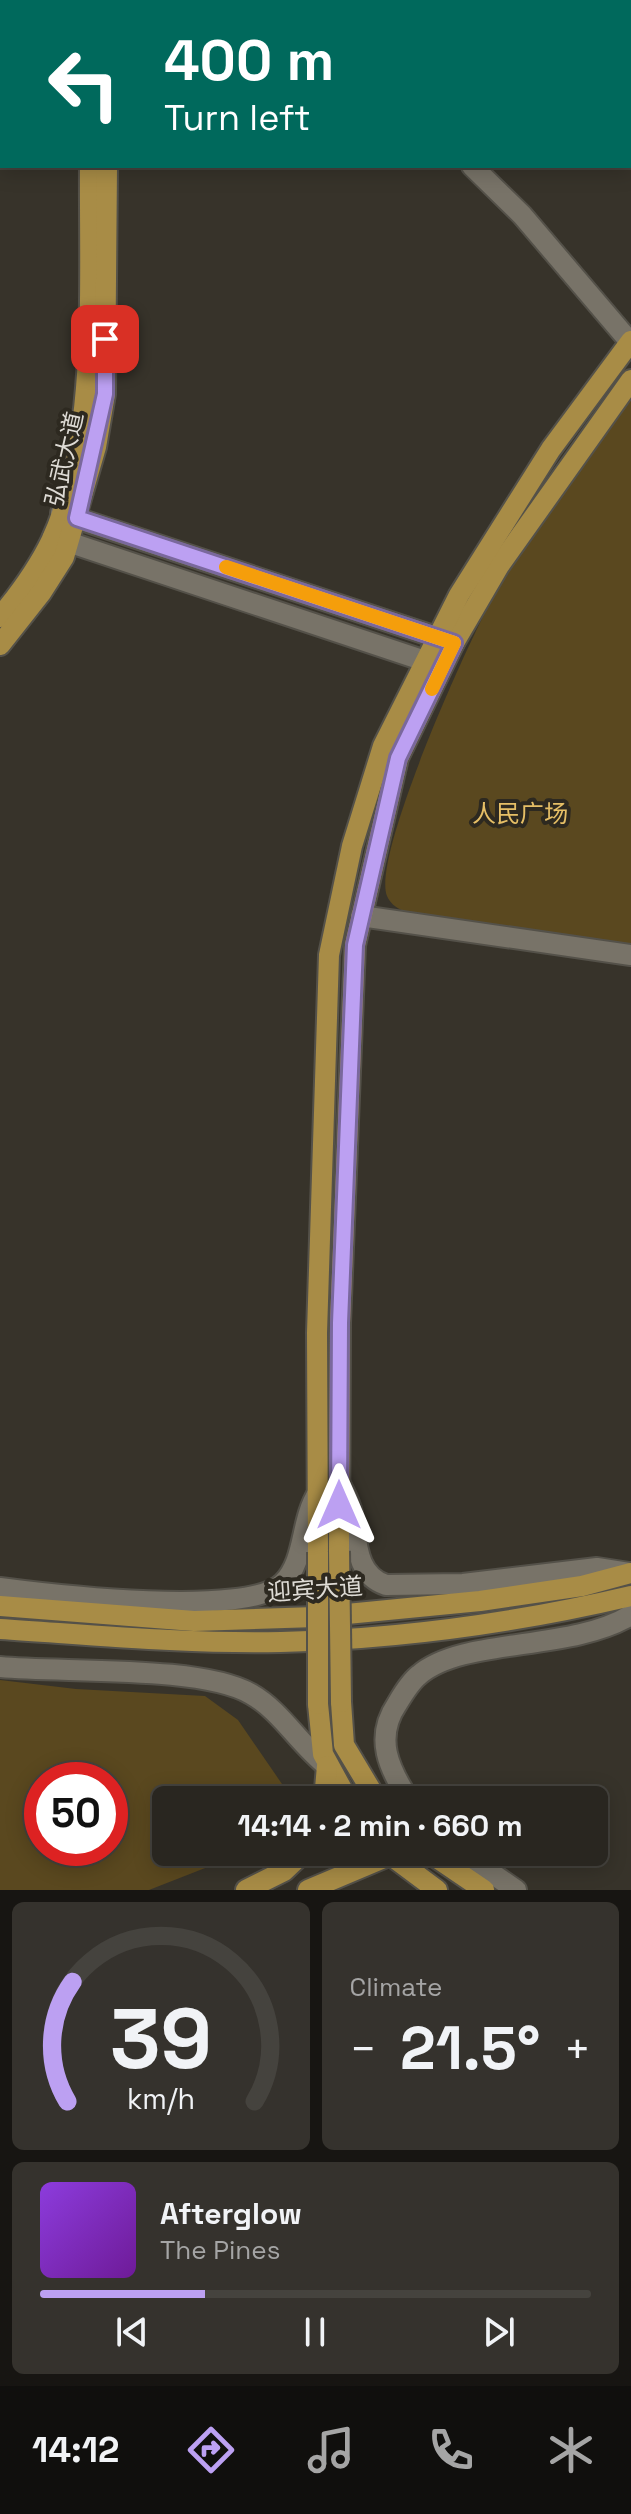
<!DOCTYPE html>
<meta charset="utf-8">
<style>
:root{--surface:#292620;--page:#35322d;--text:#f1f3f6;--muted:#a5a5a5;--line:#45433e;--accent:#bca0f2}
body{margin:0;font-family:"Space Grotesk","Noto Sans SC",sans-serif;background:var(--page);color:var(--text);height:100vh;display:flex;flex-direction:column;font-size:30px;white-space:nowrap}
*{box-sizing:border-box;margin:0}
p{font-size:26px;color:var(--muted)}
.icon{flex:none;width:44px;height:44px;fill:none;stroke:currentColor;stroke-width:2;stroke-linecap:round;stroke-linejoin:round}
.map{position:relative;height:1890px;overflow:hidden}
.panel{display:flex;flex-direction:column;gap:12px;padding:12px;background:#171512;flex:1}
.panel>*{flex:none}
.hud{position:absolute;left:0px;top:0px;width:632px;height:168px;box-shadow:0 4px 20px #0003,0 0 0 2px var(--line);background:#00695c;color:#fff;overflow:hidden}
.speed{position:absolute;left:24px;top:1762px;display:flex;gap:16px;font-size:40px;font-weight:700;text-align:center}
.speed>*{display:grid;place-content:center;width:104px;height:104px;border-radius:50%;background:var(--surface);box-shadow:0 4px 20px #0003,0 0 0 2px var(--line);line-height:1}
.speed .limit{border:12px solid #d22;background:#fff;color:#111}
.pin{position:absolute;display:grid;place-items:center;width:68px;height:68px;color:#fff;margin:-34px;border-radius:16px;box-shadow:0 4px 12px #0006}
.me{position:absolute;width:88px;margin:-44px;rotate:0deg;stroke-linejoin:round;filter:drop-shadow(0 0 6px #0008)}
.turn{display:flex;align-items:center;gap:28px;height:168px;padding:0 32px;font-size:36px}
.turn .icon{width:104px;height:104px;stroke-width:2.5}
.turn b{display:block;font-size:56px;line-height:68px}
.big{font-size:60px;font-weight:700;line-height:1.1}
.panel .tile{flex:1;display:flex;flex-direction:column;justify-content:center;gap:12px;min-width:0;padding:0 28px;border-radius:12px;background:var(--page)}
.panel .dial{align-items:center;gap:0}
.dial svg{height:208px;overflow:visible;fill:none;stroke:var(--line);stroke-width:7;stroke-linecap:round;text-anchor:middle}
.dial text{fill:var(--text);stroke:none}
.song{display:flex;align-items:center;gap:24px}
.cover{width:96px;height:96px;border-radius:12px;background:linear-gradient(135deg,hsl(270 70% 55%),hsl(280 70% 35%))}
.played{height:8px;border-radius:4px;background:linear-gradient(90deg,var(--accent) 30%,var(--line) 30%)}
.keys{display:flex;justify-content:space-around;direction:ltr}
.heat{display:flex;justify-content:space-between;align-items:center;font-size:44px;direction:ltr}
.panel .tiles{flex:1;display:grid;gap:12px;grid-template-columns:1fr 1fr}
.tile:last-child{grid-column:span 2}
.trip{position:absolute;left:152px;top:1786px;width:456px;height:80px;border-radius:12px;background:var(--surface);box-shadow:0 4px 20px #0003,0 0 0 2px var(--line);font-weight:700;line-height:80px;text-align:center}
.dock{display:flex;height:128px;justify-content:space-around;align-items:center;background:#100f0d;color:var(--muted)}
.dock .icon{width:56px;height:56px}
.dock .current{color:var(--accent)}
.dock b{font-size:36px;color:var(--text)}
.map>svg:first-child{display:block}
.green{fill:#5a481f;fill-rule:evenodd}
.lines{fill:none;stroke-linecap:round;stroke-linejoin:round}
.minor-casing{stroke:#545149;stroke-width:24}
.major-casing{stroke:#545149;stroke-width:24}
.minor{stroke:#787368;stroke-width:20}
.major{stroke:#a88c46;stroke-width:20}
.major-bridge-casing{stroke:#545149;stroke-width:24;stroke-linecap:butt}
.major-bridge{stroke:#a88c46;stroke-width:20}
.route-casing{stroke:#7a689d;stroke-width:20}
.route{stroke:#bca0f2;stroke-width:14}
.slow{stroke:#f59e0b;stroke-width:14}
.labels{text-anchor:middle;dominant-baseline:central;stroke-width:8;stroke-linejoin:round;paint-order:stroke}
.street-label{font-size:24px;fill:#dedbd5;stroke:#2d2920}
.park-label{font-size:24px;fill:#e6bf66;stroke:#2d2920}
</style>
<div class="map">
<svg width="631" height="1890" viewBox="0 0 631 1890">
<rect width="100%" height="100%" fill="#37332a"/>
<g class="green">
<path d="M631 400V943L620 945 422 917C409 913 393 910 387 896 371 857 470 637 495 594 534 527 583 460 631 400Z"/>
<path d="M0 1680 76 1689 205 1696 238 1720 293 1800H166V1852H246L149 1890H0ZM42 1780H110V1848H42Z"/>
</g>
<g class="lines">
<defs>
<g id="minor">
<path d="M179 0 185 2"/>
<path d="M472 166 522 215 630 342"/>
<path d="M61 513 454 643"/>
<path d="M53 537 440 666"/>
<path d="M361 916 631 955"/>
<path d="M339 1482C344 1492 350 1502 352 1513 357 1540 355 1575 386 1585L463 1584 597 1568 629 1573"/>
<path d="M0 1588C53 1595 248 1618 283 1583 306 1560 300 1521 318 1493"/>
<path d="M0 1667C62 1673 201 1665 251 1694 281 1711 299 1744 327 1766"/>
<path d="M409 1800C389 1769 374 1738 397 1704 403 1694 410 1682 419 1675 463 1637 570 1652 631 1615"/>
<path d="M461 1852 516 1890"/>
</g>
<g id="major">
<path d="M112 2V0"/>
<path d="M129 2V0"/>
<path d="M0 617C19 594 38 568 51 541 99 439 89 278 90 166"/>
<path d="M0 645 41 593 64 557 96 447 105 394 107 166"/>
<path d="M339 1551 340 1323 355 945 398 758 454 643 499 566 631 380"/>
<path d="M318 1552 317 1333 329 955 352 846 383 746 459 595 551 449 631 341"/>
<path d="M0 1606 194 1621 316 1617 480 1601 582 1586 631 1573"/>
<path d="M0 1629C93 1635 187 1644 281 1642 399 1639 516 1623 631 1596"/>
<path d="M341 1702 344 1745 377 1800"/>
<path d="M318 1704 323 1754 348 1800"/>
<path d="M324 1800 327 1766"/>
<path d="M386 1852 437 1890"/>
<path d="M428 1852 484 1890"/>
<path d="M246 1890 284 1871 304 1852"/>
<path d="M308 1890 398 1852"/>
</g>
</defs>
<use href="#minor" class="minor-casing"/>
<use href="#major" class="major-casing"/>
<use href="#minor" class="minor"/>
<use href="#major" class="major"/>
<defs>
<g id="major-bridge">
<path d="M339 1551 341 1702"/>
<path d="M318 1704V1552"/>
</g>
</defs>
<use href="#major-bridge" class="major-bridge-casing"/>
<use href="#major-bridge" class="major-bridge"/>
</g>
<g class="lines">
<defs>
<path id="route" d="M105 339V394L77 518 454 643 398 758 355 945 340 1323 339 1505"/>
</defs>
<use href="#route" class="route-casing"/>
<use href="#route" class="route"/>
<path class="slow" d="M226 567 454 643 432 689"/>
</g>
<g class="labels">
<g class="street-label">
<text transform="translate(64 459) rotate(-77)">弘武大道</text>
<text transform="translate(315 1589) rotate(-4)">迎宾大道</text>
</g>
<g class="park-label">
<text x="520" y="813">人民广场</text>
</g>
</g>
</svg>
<div class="speed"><div class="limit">50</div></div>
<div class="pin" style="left:105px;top:339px;background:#d93025"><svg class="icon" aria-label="arrive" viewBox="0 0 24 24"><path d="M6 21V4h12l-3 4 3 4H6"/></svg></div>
<svg class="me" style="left:339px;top:1505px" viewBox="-20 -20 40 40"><path d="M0-17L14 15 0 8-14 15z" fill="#bca0f2" stroke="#fff" stroke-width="4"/></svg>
<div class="trip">14:14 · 2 min · 660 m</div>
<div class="hud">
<div class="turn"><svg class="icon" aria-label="left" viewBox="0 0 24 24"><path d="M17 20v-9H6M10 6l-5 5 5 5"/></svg><div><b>400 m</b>Turn left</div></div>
</div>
</div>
<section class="panel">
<div class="tiles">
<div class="tile dial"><svg viewBox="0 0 100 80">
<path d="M14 69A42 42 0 1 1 86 69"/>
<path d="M14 69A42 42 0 0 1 16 23" stroke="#bca0f2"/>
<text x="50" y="56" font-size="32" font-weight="700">39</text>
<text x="50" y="72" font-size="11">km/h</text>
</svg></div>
<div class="tile"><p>Climate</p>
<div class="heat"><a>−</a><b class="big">21.5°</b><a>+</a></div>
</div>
<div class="tile">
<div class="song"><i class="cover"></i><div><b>Afterglow</b><p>The Pines</p></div></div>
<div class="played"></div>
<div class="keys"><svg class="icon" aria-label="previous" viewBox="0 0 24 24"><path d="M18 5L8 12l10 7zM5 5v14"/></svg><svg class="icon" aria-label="pause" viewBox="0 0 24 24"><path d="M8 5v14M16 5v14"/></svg><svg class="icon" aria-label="next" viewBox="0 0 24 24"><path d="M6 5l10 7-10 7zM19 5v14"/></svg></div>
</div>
</div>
</section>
<nav class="dock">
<b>14:12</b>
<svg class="icon current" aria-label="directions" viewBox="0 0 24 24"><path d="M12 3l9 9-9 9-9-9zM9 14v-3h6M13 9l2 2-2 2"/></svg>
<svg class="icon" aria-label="music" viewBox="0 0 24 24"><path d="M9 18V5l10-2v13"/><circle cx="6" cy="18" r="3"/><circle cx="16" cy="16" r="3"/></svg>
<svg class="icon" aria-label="phone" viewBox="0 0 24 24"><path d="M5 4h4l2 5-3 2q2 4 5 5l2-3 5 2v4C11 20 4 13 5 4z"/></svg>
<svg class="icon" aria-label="climate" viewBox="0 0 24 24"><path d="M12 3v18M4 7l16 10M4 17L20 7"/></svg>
</nav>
